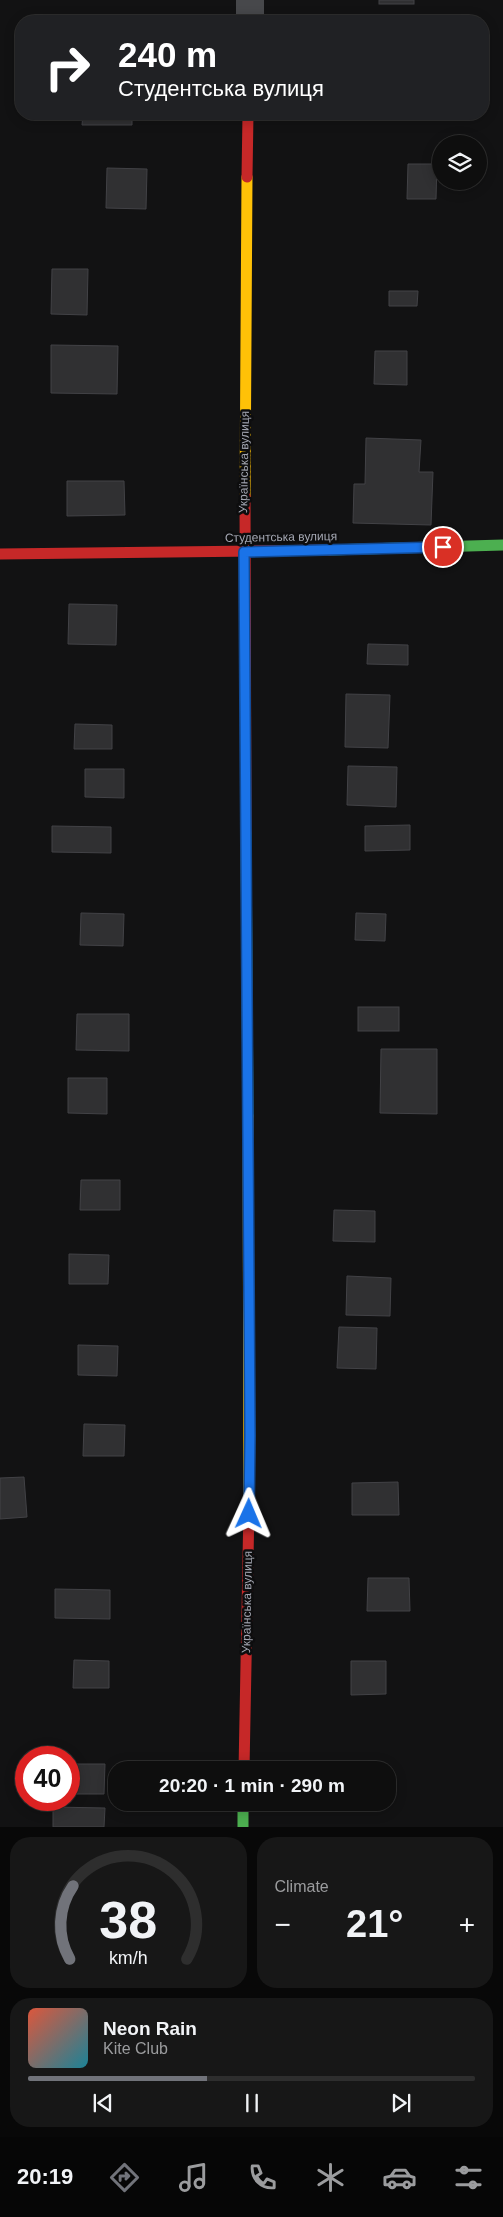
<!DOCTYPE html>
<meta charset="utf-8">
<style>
:root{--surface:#0e0e0e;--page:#171717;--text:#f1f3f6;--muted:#9b9c9e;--line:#2e2e2e;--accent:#71737a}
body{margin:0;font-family:Arial,sans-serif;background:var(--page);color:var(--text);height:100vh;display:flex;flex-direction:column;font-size:19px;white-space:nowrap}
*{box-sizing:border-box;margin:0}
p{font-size:16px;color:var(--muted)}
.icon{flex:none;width:28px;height:28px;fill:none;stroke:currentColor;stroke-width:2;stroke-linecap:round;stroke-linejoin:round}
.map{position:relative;height:1827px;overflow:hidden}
.drawer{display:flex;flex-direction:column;gap:10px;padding:10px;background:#080808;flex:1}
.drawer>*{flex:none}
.guide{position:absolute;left:15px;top:15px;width:474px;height:105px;border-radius:20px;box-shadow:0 2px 12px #0003,0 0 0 1px var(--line);background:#202124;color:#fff;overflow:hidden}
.controls{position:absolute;left:432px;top:135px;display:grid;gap:10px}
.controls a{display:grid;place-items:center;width:55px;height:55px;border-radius:50%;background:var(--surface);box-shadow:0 2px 12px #0003,0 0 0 1px var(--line);font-size:25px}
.speed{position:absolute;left:15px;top:1746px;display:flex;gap:10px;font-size:25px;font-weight:700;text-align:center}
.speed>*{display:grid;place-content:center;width:65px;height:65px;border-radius:50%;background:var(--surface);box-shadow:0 2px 12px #0003,0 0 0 1px var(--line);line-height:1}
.speed .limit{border:8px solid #d22;background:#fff;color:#111}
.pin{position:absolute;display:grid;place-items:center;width:42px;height:42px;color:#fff;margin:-21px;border:2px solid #fff;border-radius:50%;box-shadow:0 1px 5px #0007}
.me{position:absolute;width:55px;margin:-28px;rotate:1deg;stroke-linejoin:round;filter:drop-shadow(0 0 4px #0008)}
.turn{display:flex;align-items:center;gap:18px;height:105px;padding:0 20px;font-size:22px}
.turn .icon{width:65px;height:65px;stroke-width:2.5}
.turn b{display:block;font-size:35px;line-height:42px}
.big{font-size:38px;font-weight:700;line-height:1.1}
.drawer .card{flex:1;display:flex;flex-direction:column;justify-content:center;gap:8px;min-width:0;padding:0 18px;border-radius:20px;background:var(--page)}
.drawer .dial{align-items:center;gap:0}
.dial svg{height:130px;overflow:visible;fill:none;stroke:var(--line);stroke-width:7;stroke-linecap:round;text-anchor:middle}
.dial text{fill:var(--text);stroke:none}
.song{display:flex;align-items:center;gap:15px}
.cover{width:60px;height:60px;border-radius:8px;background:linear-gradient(135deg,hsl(10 70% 55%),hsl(190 70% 35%))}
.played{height:5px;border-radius:2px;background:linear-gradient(90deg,var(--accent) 40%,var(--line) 40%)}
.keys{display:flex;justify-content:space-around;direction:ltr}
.heat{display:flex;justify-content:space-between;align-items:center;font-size:28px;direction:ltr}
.drawer .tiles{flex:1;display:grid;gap:10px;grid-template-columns:1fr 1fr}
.card:last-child{grid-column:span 2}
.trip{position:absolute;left:108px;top:1761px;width:288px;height:50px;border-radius:20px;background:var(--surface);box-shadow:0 2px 12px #0003,0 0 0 1px var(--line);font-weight:700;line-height:50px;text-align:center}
.menu{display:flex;height:80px;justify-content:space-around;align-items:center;background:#060606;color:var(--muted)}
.menu .icon{width:35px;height:35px}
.menu .selected{color:var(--accent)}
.menu b{font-size:22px;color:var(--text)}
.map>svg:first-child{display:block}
.building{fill:#303032;stroke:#424246}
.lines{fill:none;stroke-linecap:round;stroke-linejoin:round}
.street{stroke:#47484b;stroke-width:28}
.fast{stroke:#4caf50;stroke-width:11}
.slow{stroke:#ffc107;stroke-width:11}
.jam{stroke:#c62828;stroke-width:11}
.route-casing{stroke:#114b97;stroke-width:12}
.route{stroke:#1a73e8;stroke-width:9}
.labels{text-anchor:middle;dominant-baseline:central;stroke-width:5;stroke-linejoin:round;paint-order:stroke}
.street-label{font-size:12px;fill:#a4a7b2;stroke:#0d0d0e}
</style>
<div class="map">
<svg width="503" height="1827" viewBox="0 0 503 1827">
<rect width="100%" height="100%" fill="#121213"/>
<g class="building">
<rect x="379" y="0" width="35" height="4"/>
<path d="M83 114H132V125H82Z"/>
<path d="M408 164H437L436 199H407Z"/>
<path d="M107 168 147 169 146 209 106 208Z"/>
<path d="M52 269H88L87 315 51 314Z"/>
<path d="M389 291H418L417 306H389Z"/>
<path d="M51 345 118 346 117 394 51 393Z"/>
<path d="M375 351H407V385L374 384Z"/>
<path d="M366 438 421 440 419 472H433L431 525 353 523 354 484H365Z"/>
<path d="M67 481H124L125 515 67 516Z"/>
<path d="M69 604 117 605 116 645 68 644Z"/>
<path d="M368 644 408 645V665L367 664Z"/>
<path d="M346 694 390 695 388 748 345 747Z"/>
<path d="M75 724 112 725V749H74Z"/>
<path d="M348 766 397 767 396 807 347 805Z"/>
<path d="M85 769H124V798L85 797Z"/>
<path d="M410 825V850L365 851V826Z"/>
<path d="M52 826 111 827V853L52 852Z"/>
<path d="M81 913 124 914 123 946 80 945Z"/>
<path d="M356 913 386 914 385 941 355 940Z"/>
<rect x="358" y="1007" width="41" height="24"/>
<path d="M77 1014H129V1051L76 1050Z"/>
<path d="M381 1049H437V1114L380 1113Z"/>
<path d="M68 1078H107V1114L68 1113Z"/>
<path d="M81 1180H120V1210H80Z"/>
<path d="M334 1210 375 1211V1242L333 1241Z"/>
<path d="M69 1254 109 1255 108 1284H69Z"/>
<path d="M347 1276 391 1278 390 1316 346 1315Z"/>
<path d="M339 1327 377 1328 376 1369 337 1368Z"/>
<path d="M78 1345 118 1346 117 1376 78 1375Z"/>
<path d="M84 1424 125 1425 124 1456H83Z"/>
<path d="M24 1477 27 1517 0 1519V1478Z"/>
<path d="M398 1482 399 1515H352V1483Z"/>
<path d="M368 1578H409L410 1611H367Z"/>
<path d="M55 1589 110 1590V1619L55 1618Z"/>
<path d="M74 1660 109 1661V1688H73Z"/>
<path d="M351 1661H386V1694L351 1695Z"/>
<path d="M69 1764H105L104 1794H69Z"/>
<path d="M53 1807 105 1808 104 1827H53Z"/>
</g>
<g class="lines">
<path class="street" d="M250 21V0"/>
<g class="fast">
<path d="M330 550 503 545"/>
<path d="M246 833 248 1116"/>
<path d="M243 1802V1827"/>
</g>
<g class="slow">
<path d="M245 496 247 177"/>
<path d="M248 1116 249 1506"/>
</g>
<g class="jam">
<path d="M247 177 248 114"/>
<path d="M245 496 246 833"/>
<path d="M0 554 330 550"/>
<path d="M244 1770 249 1506"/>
</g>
</g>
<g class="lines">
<defs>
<path id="route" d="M249 1514 250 1435 244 552 443 547"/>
</defs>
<use href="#route" class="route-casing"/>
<use href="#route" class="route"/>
</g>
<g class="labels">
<g class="street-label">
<text transform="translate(244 462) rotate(-89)">Українська вулиця</text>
<text transform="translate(281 537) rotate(-1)">Студентська вулиця</text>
<text transform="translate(247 1602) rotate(-89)">Українська вулиця</text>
</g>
</g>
</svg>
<div class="controls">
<a><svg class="icon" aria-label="layers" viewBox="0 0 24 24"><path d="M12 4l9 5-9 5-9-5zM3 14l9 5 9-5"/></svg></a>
</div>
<div class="speed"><div class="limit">40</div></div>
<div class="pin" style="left:443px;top:547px;background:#d93025"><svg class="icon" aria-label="arrive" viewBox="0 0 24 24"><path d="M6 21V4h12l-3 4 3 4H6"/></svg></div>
<svg class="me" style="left:249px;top:1514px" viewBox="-20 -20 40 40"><path d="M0-17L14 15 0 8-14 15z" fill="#1a73e8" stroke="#fff" stroke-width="4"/></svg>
<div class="trip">20:20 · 1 min · 290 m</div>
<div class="guide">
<div class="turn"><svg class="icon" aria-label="right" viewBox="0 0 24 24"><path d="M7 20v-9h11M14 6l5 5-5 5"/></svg><div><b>240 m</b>Студентська вулиця</div></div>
</div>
</div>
<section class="drawer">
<div class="tiles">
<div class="card dial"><svg viewBox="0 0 100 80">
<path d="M14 69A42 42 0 1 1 86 69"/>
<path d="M14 69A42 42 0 0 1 16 24" stroke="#71737a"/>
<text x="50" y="56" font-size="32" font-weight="700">38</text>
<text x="50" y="72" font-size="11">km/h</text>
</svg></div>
<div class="card"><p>Climate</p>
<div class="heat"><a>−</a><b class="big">21°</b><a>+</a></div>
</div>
<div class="card">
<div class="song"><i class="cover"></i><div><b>Neon Rain</b><p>Kite Club</p></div></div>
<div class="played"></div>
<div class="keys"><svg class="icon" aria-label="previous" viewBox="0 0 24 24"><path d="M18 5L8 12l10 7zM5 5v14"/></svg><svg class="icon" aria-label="pause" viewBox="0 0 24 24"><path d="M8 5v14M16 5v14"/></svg><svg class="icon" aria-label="next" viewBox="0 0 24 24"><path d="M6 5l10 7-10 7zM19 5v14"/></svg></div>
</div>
</div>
</section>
<nav class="menu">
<b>20:19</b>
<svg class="icon selected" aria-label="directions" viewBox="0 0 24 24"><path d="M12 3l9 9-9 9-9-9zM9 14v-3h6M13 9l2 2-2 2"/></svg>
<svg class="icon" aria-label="music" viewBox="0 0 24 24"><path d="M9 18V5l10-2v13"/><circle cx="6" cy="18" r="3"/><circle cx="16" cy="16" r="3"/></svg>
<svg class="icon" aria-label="phone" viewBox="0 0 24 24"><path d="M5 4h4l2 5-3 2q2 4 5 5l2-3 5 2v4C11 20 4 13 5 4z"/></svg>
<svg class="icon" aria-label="climate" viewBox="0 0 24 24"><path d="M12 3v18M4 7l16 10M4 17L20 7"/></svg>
<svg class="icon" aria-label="car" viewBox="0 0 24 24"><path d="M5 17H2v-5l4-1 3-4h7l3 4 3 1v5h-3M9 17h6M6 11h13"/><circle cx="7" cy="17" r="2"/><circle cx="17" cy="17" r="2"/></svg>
<svg class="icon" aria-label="filters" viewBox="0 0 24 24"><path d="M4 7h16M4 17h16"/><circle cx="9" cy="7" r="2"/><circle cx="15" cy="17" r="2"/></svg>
</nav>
